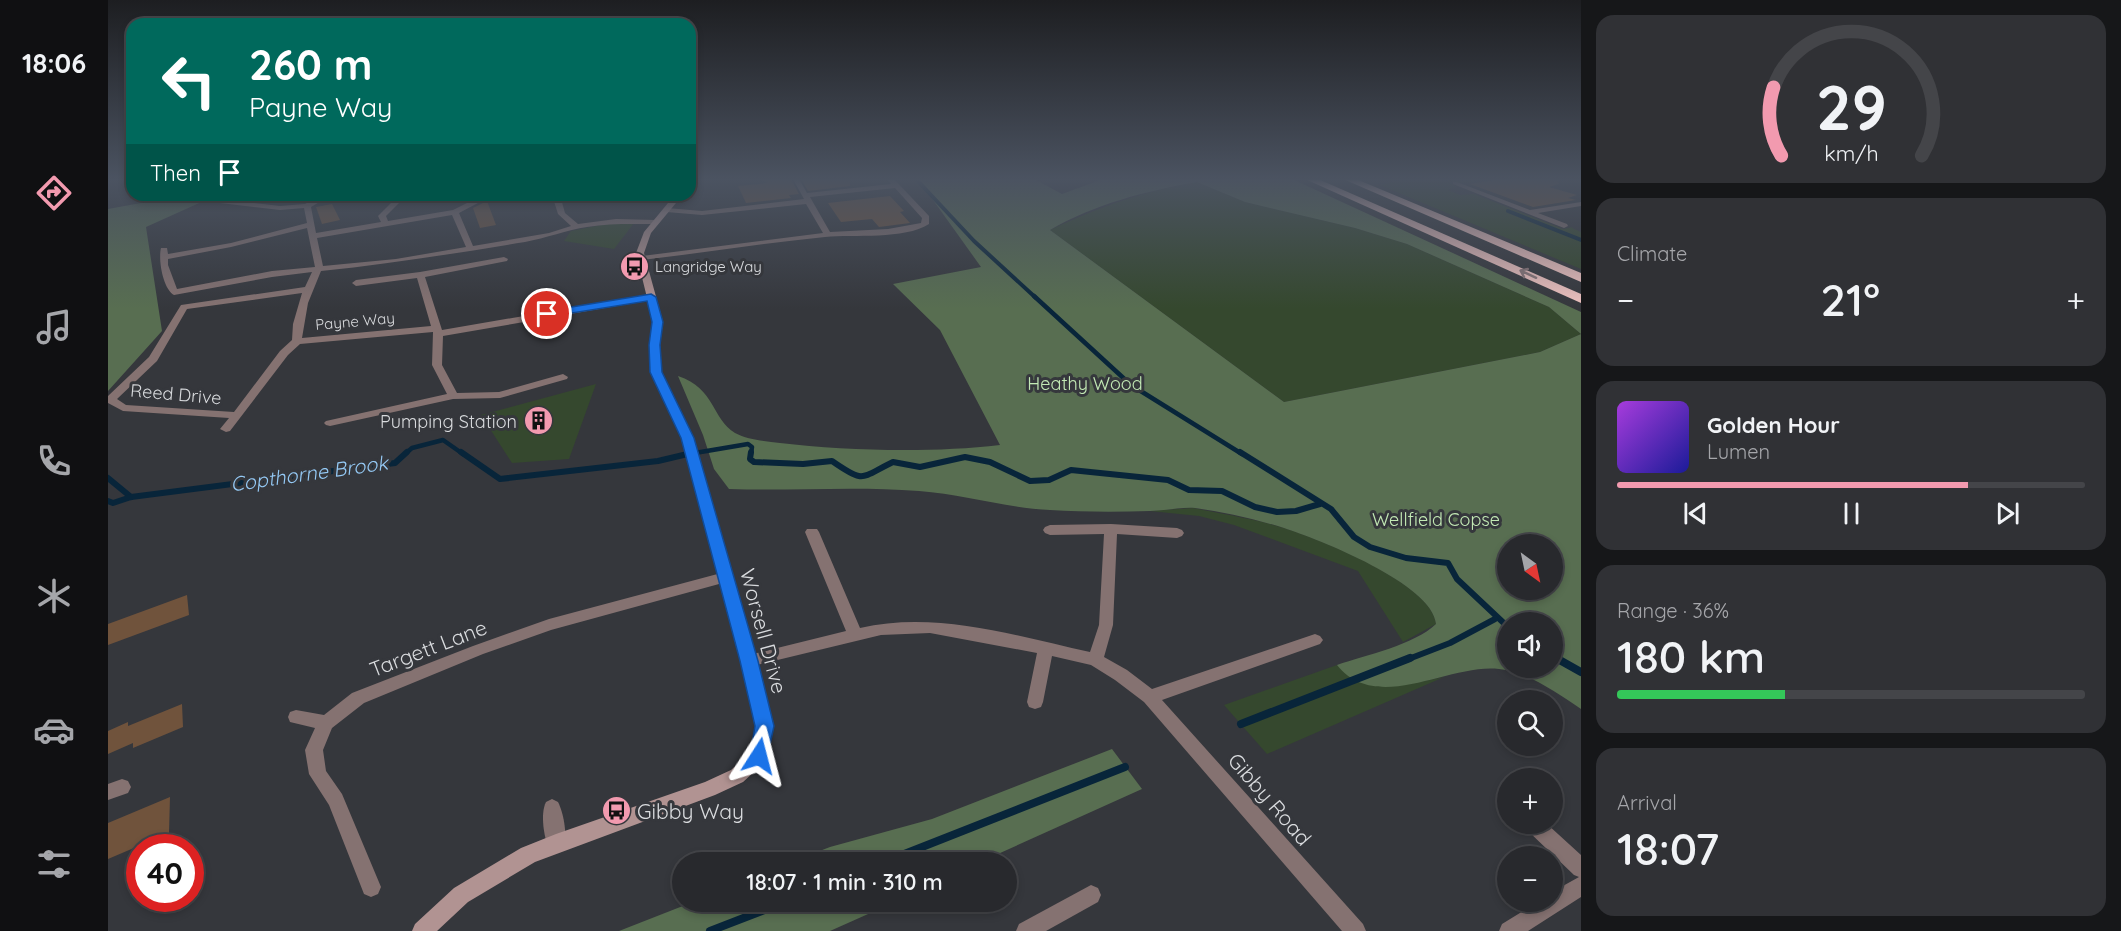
<!DOCTYPE html>
<meta charset="utf-8">
<style>
:root{--surface:#28292d;--page:#303135;--text:#f1f3f6;--muted:#a5a6aa;--line:#444549;--accent:#f29aaf}
body{margin:0;font-family:Quicksand,sans-serif;background:var(--page);color:var(--text);height:100vh;display:flex;flex-direction:column;font-size:22px;white-space:nowrap}
*{box-sizing:border-box;margin:0}
p{font-size:20px;color:var(--muted)}
.icon{flex:none;width:33px;height:33px;fill:none;stroke:currentColor;stroke-width:2;stroke-linecap:round;stroke-linejoin:round}
.map{position:relative;flex:1;overflow:hidden}
.side{display:flex;flex-direction:column;gap:15px;padding:15px;background:#161719;width:540px}
.side>*{flex:none}
.top-card{position:absolute;left:18px;top:18px;width:570px;height:183px;border-radius:18px;box-shadow:0 3px 9px #0003,0 0 0 2px var(--line);background:#00695c;color:#fff;overflow:hidden}
.needle{width:39px;rotate:147deg}
.buttons{position:absolute;left:1389px;top:534px;display:grid;gap:12px}
.buttons a{display:grid;place-items:center;width:66px;height:66px;border-radius:50%;background:var(--surface);box-shadow:0 3px 9px #0003,0 0 0 2px var(--line);font-size:30px}
.speed{position:absolute;left:18px;top:834px;display:flex;gap:12px;font-size:30px;font-weight:700;text-align:center}
.speed>*{display:grid;place-content:center;width:78px;height:78px;border-radius:50%;background:var(--surface);box-shadow:0 3px 9px #0003,0 0 0 2px var(--line);line-height:1}
.speed .limit{border:9px solid #d22;background:#fff;color:#111}
.pin{position:absolute;display:grid;place-items:center;width:51px;height:51px;color:#fff;margin:-26px;border:3px solid #fff;border-radius:50%;box-shadow:0 2px 6px #0007}
.me{position:absolute;width:66px;margin:-33px;rotate:9deg;stroke-linejoin:round;filter:drop-shadow(0 0 4px #0008)}
.turn{display:flex;align-items:center;gap:21px;height:126px;padding:0 24px;font-size:27px}
.turn .icon{width:78px;height:78px;stroke-width:2.5}
.turn b{display:block;font-size:42px;line-height:51px}
.then{display:flex;align-items:center;height:57px;padding:0 24px;background:#0003;gap:12px;font-size:22px}
.big{font-size:45px;font-weight:600;line-height:1.1}
.side .card{flex:1;display:flex;flex-direction:column;justify-content:center;gap:9px;min-width:0;padding:0 21px;border-radius:18px;background:var(--page)}
.side .dial{align-items:center;gap:0}
.dial svg{height:156px;overflow:visible;fill:none;stroke:var(--line);stroke-width:7;stroke-linecap:round;text-anchor:middle}
.dial text{fill:var(--text);stroke:none}
.song{display:flex;align-items:center;gap:18px}
.cover{width:72px;height:72px;border-radius:9px;background:linear-gradient(135deg,hsl(280 70% 55%),hsl(240 70% 35%))}
.played{height:6px;border-radius:3px;background:linear-gradient(90deg,var(--accent) 75%,var(--line) 75%)}
.keys{display:flex;justify-content:space-around;direction:ltr}
.heat{display:flex;justify-content:space-between;align-items:center;font-size:33px;direction:ltr}
.charge{height:9px;border-radius:4px;background:linear-gradient(90deg,#34c759 36%,var(--line) 0)}
.trip{position:absolute;left:564px;top:852px;width:345px;height:60px;border-radius:30px;background:var(--surface);box-shadow:0 3px 9px #0003,0 0 0 2px var(--line);font-weight:600;line-height:60px;text-align:center}
main{display:flex;flex:1;min-height:0}
.tabs{display:flex;flex-direction:column;width:108px;justify-content:space-around;align-items:center;background:#101012;color:var(--muted)}
.tabs .icon{width:42px;height:42px}
.tabs .current{color:var(--accent)}
.tabs b{font-size:27px;color:var(--text)}
.map>svg:first-child{display:block}
.green{fill:#35482e}
.forest{fill:#586e51;fill-rule:evenodd}
.lines{fill:none;stroke-linecap:round;stroke-linejoin:round}
.stream-far3{stroke:#08253a;stroke-width:4}
.stream-far2{stroke:#08253a;stroke-width:4.5}
.stream-far1{stroke:#08253a;stroke-width:6}
.stream{stroke:#08253a;stroke-width:8}
.building{fill:#70533c}
.street{fill:#857271;fill-rule:evenodd}
.secondary{fill:#b19392;fill-rule:evenodd}
.highway{fill:#f1c4c1;fill-rule:evenodd}
.oneway{stroke:#8a7678}
.route{fill:#1a73e8;stroke:#114b97;stroke-width:1.5}
.labels{text-anchor:middle;dominant-baseline:central;stroke-width:6;stroke-linejoin:round;paint-order:stroke}
.far-poi-label{font-size:15px;fill:#d9dbde;stroke:#35373c;text-anchor:start}
.far-street-label{font-size:15px;fill:#d9dbde;stroke:#35373c}
.park-label{font-size:18px;fill:#c3eab5;stroke:#35373c}
.street-label{font-size:18px;fill:#d9dbde;stroke:#35373c}
.poi-label{font-size:18px;fill:#d9dbde;stroke:#35373c;text-anchor:end}
.water-label{font-size:20px;font-style:italic;fill:#95caf6;stroke:#35373c}
.near-street-label{font-size:21px;fill:#d9dbde;stroke:#35373c}
.near-poi-label{font-size:21px;fill:#d9dbde;stroke:#35373c;text-anchor:start}
</style>
<main>
<nav class="tabs">
<b>18:06</b>
<svg class="icon current" aria-label="directions" viewBox="0 0 24 24"><path d="M12 3l9 9-9 9-9-9zM9 14v-3h6M13 9l2 2-2 2"/></svg>
<svg class="icon" aria-label="music" viewBox="0 0 24 24"><path d="M9 18V5l10-2v13"/><circle cx="6" cy="18" r="3"/><circle cx="16" cy="16" r="3"/></svg>
<svg class="icon" aria-label="phone" viewBox="0 0 24 24"><path d="M5 4h4l2 5-3 2q2 4 5 5l2-3 5 2v4C11 20 4 13 5 4z"/></svg>
<svg class="icon" aria-label="climate" viewBox="0 0 24 24"><path d="M12 3v18M4 7l16 10M4 17L20 7"/></svg>
<svg class="icon" aria-label="car" viewBox="0 0 24 24"><path d="M5 17H2v-5l4-1 3-4h7l3 4 3 1v5h-3M9 17h6M6 11h13"/><circle cx="7" cy="17" r="2"/><circle cx="17" cy="17" r="2"/></svg>
<svg class="icon" aria-label="filters" viewBox="0 0 24 24"><path d="M4 7h16M4 17h16"/><circle cx="9" cy="7" r="2"/><circle cx="15" cy="17" r="2"/></svg>
</nav>
<div class="map">
<svg width="1473" height="931" viewBox="0 0 1473 931">
<rect width="100%" height="100%" fill="#35373c"/>
<g class="green">
<path d="M1296 179H1374C1361 186 1352 181 1340 182L1349 187 1340 190 1352 195 1366 194 1455 229 1465 227 1464 228 1473 232V269L1272 185Z"/>
<path d="M1089 182 1137 202 1247 228 1299 244 1441 307 1473 334 1432 352 1176 402 942 230C994 206 1033 192 1089 182Z"/>
<path d="M503 223H526L506 249 456 241 463 231Z"/>
<path d="M488 384 461 459 404 463 373 415Z"/>
<path d="M1085 508C1115 514 1147 519 1176 528 1211 539 1325 584 1328 624L1295 642 1250 571 1126 525 1091 516 1042 511Z"/>
<path d="M1229 665C1258 697 1299 684 1336 677L1159 754 1116 705Z"/>
</g>
<g class="forest">
<path d="M810 179H926L954 194 995 179H1184L1473 312V709C1449 693 1420 672 1391 669 1341 663 1269 715 1229 665 1258 655 1306 645 1328 624 1325 584 1210 539 1176 528 1147 519 1116 512 1087 508 1072 507 1056 511 1042 511 1009 512 974 512 942 510 898 508 855 494 811 491 748 486 684 491 621 489L606 469 595 435 570 376C608 389 603 418 627 433 640 440 657 441 672 443 739 451 825 453 892 445L832 330 785 284 873 267ZM1089 182 1137 202 1247 228 1299 244 1441 307 1473 334 1432 352 1176 402 942 230C987 204 1038 191 1089 182ZM1400 544H1444V590H1400ZM1400 622H1444V668H1400Z"/>
<path d="M77 195H109L38 227 54 331 0 391V209Z"/>
<path d="M1004 749 1034 789 872 862H683L722 847 824 819Z"/>
<path d="M585 902H787L722 931H511Z"/>
</g>
<g class="lines">
<g class="stream-far3">
<path d="M808 179 866 241 928 298"/>
<path d="M1400 211 1473 240"/>
</g>
<g class="stream-far2">
<path d="M926 296 1023 385 1134 454"/>
<path d="M297 454 304 448 335 440 355 454"/>
<path d="M581 454 640 444 644 447 643 454"/>
</g>
<g class="stream-far1">
<path d="M353 452 392 479 550 461 588 452"/>
<path d="M643 452 642 459 646 462 695 464 724 461C757 484 752 478 785 462L812 467 857 457 882 462 922 481 941 480 963 470 1060 480 1081 490 1114 491 1147 507 1169 512 1188 511 1212 504"/>
<path d="M1132 452 1223 509 1246 537 1262 547 1298 558 1340 563 1349 579 1400 627"/>
<path d="M0 478 23 497"/>
<path d="M0 501 5 503 23 497 287 463 299 452"/>
<path d="M1444 656 1451 660"/>
<path d="M1298 660 1342 643 1387 619"/>
</g>
<g class="stream">
<path d="M1448 658 1473 672"/>
<path d="M1133 724 1302 658"/>
<path d="M776 862 1017 767"/>
<path d="M602 931 677 902"/>
</g>
</g>
<g class="building">
<path d="M651 179H683L691 194 681 195 683 198 638 203 630 186 660 183Z"/>
<path d="M693 179H742V186L700 191Z"/>
<path d="M1393 179H1450L1451 184 1441 187 1469 195 1460 198 1468 200 1425 207 1362 184Z"/>
<path d="M782 196 796 211 792 212 802 223 771 227 764 219 733 222 720 203Z"/>
<path d="M379 201 388 225 372 228 365 208Z"/>
<path d="M224 204 232 220 214 224 208 207Z"/>
<path d="M79 595 81 615 0 645V624Z"/>
<path d="M74 704 75 727 25 748V743L0 754V731L20 722V726Z"/>
<path d="M62 797 61 833 0 859V823Z"/>
</g>
<g class="lines">
<g class="street">
<path d="M685 179H691L699 193 783 184 780 180 786 179 821 216V224C796 240 746 234 717 237 656 243 595 253 534 260L530 258 534 256 715 233 698 204 594 215 559 212 555 210 559 208 594 211 696 199ZM787 188 814 218 813 223 780 229 722 232 702 197Z"/>
<path d="M1345 182H1349L1422 210 1473 202V206L1430 213 1459 224 1460 226 1456 228 1345 184Z"/>
<path d="M214 195H223L203 207 208 233 273 222 270 216 291 195H299L278 216 280 221 345 210 375 195H385L351 213 365 246 441 233 463 226 450 214 444 195H452L457 213 470 224 508 219 548 220 552 222 548 224C525 224 502 223 479 227 459 230 438 238 417 242 349 253 282 264 213 271L200 303 194 338 323 326 309 278 248 286 244 283 248 280 312 272 396 257 400 259 399 261 317 277 334 330 543 294 547 297 543 300 335 336 334 365 349 393 391 392 455 374 460 377 459 379 392 398 345 399 222 426 218 425 216 423 218 421 339 394 324 365 325 332 192 344 180 355 122 431 118 432 112 429 121 418 15 411 0 403V396L41 357 73 305 197 287 204 272 164 277 66 295C55 289 50 260 53 248H59L60 254 123 243 199 223 196 208 172 210 112 203 108 201 109 199 172 206 197 204ZM344 215 358 247 288 259 215 266 209 238ZM199 228 207 267 164 271 69 289 60 265V259L123 247ZM194 293 185 324 184 340 172 351 126 412 18 405 9 399 49 361 79 309Z"/>
<path d="M1003 524 1069 528 1074 530 1076 533 1074 536 1069 538 1009 534 1005 625 996 657 1019 670 1044 689 1207 634 1212 636 1215 640 1212 644 1054 700 1255 924 1258 931H1234L1036 702 1007 680 983 665 944 656 935 702 933 707 927 709 921 707 919 702 929 653 822 633 773 635 641 667 635 665 633 661 635 657 641 655 738 631 697 532 699 529H709L711 532 752 628C828 610 908 636 982 652L991 625 996 534 942 535 937 533 935 530 937 527 942 525Z"/>
<path d="M617 572 622 573 624 577 622 581 443 630 375 654 256 703 224 728 215 750 218 771 234 794 273 887 270 894 263 897 256 894 221 805 201 774 197 750 207 728 182 722 180 717 182 712 188 710 216 715 244 693 365 646 441 619Z"/>
<path d="M14 779 20 781 23 787 20 793 0 800V784Z"/>
<path d="M444 799 450 802C456 814 460 837 455 850L448 852 441 850C436 837 432 814 438 802Z"/>
<path d="M1417 824H1439L1473 855V897L1420 931H1391L1394 924 1430 902H1444V892L1471 877 1466 875 1419 830Z"/>
<path d="M983 885 990 888 993 895 990 902 938 931H908L911 924Z"/>
</g>
<path class="secondary" d="M558 195H566L568 203 543 233 536 253 555 322 552 345 553 372 585 438 649 661 664 726 660 756 657 762 635 782 607 795 427 862 360 902 329 931H304L307 924 346 888 413 848 448 834 597 782 623 770 643 752 648 726 633 661 573 438 543 372 542 345 545 322 528 253 536 232 560 203Z"/>
<g class="highway">
<path d="M1197 179H1210L1473 294V303Z"/>
<path d="M1235 179H1248L1473 273V282Z"/>
</g>
</g>
<defs><path id="oneway-shaft" d="M-6 0H5M1.5-3L5.5 0L1.5 3" fill="none" stroke-width="1.6" stroke-linecap="round" stroke-linejoin="round" transform="scale(1.5)"/></defs>
<use class="oneway" href="#oneway-shaft" transform="translate(1420 274) rotate(-155)"/>
<linearGradient id="sky" x2="0" y2="1"><stop stop-color="#1d1e21"/><stop offset="0.58" stop-color="#4b5361"/><stop offset="1" stop-color="#4b5361" stop-opacity="0"/></linearGradient>
<rect width="1473" height="309" fill="url(#sky)"/>
<path class="route" d="M543 294 548 297 555 322 552 345 554 372 586 438 650 661 666 726 658 763 651 765 644 763 642 756 647 726 632 661 573 438 542 372 541 345 544 322 539 301 439 317 434 314 439 311Z"/>
<defs>
<symbol id="bus-disc" viewBox="-11 -11 22 22"><circle r="9.5" fill="#f29aaf" stroke="#35373c"/><path d="M-5-6H5V4H4V6H2V4H-2V6H-4V4H-5ZM-3.5-4V0h7V-4ZM-3.5 1.2v1.5H-2V1.2ZM2 1.2v1.5H3.5V1.2Z" fill="#111"/></symbol>
<symbol id="building-disc" viewBox="-11 -11 22 22"><circle r="9.5" fill="#f29aaf" stroke="#35373c"/><path d="M-4-6H4V6H1V3H-1V6H-4ZM-2.5-4.3h1.7v1.8h-1.7ZM.8-4.3h1.7v1.8H.8ZM-2.5-1h1.7V.8h-1.7ZM.8-1h1.7V.8H.8Z" fill="#111"/></symbol>
</defs>
<g fill-rule="evenodd">
<use href="#bus-disc" x="510" y="250" width="33" height="33"/>
<use href="#building-disc" x="414" y="404" width="33" height="33"/>
<use href="#bus-disc" x="492" y="794" width="33" height="33"/>
</g>
<g class="labels">
<g class="far-poi-label">
<text x="547" y="266">Langridge Way</text>
</g>
<g class="far-street-label">
<text transform="translate(247 321) rotate(-5)">Payne Way</text>
</g>
<g class="park-label">
<text x="977" y="383">Heathy Wood</text>
<text x="1328" y="519">Wellfield Copse</text>
</g>
<g class="street-label">
<text transform="translate(68 394) rotate(5)">Reed Drive</text>
</g>
<g class="poi-label">
<text x="409" y="421">Pumping Station</text>
</g>
<g class="water-label">
<text transform="translate(201 473) rotate(-8)">Copthorne Brook</text>
</g>
<g class="near-street-label">
<text transform="translate(656 631) rotate(75)">Worsell Drive</text>
<text transform="translate(320 648) rotate(-21)">Targett Lane</text>
<text transform="translate(1162 799) rotate(49)">Gibby Road</text>
</g>
<g class="near-poi-label">
<text x="529" y="811">Gibby Way</text>
</g>
</g>
</svg>
<div class="buttons">
<a><svg class="needle" viewBox="-14 -14 28 28"><path d="M0-13l5 13h-10z" fill="#e53935"/><path d="M0 13l5-13h-10z" fill="#a5a6aa"/></svg></a>
<a><svg class="icon" aria-label="sound" viewBox="0 0 24 24"><path d="M4 9h4l5-4v14l-5-4H4zM17 9q2 3 0 6"/></svg></a>
<a><svg class="icon" aria-label="search" viewBox="0 0 24 24"><circle cx="10" cy="10" r="6"/><path d="M15 15l6 6"/></svg></a>
<a>+</a>
<a>−</a>
</div>
<div class="speed"><div class="limit">40</div></div>
<div class="pin" style="left:439px;top:314px;background:#d93025"><svg class="icon" aria-label="arrive" viewBox="0 0 24 24"><path d="M6 21V4h12l-3 4 3 4H6"/></svg></div>
<svg class="me" style="left:651px;top:756px" viewBox="-20 -20 40 40"><path d="M0-17L14 15 0 8-14 15z" fill="#1a73e8" stroke="#fff" stroke-width="4"/></svg>
<div class="trip">18:07 · 1 min · 310 m</div>
<div class="top-card">
<div class="turn"><svg class="icon" aria-label="left" viewBox="0 0 24 24"><path d="M17 20v-9H6M10 6l-5 5 5 5"/></svg><div><b>260 m</b>Payne Way</div></div>
<div class="then">Then<svg class="icon" aria-label="arrive" viewBox="0 0 24 24"><path d="M6 21V4h12l-3 4 3 4H6"/></svg></div>
</div>
</div>
<section class="side">
<div class="card dial"><svg viewBox="0 0 100 80">
<path d="M14 69A42 42 0 1 1 86 69"/>
<path d="M14 69A42 42 0 0 1 10 34" stroke="#f29aaf"/>
<text x="50" y="56" font-size="32" font-weight="700">29</text>
<text x="50" y="72" font-size="11">km/h</text>
</svg></div>
<div class="card"><p>Climate</p>
<div class="heat"><a>−</a><b class="big">21°</b><a>+</a></div>
</div>
<div class="card">
<div class="song"><i class="cover"></i><div><b>Golden Hour</b><p>Lumen</p></div></div>
<div class="played"></div>
<div class="keys"><svg class="icon" aria-label="previous" viewBox="0 0 24 24"><path d="M18 5L8 12l10 7zM5 5v14"/></svg><svg class="icon" aria-label="pause" viewBox="0 0 24 24"><path d="M8 5v14M16 5v14"/></svg><svg class="icon" aria-label="next" viewBox="0 0 24 24"><path d="M6 5l10 7-10 7zM19 5v14"/></svg></div>
</div>
<div class="card"><p>Range · 36%</p><b class="big">180 km</b><div class="charge"></div></div>
<div class="card"><p>Arrival</p><b class="big">18:07</b></div>
</section>
</main>
